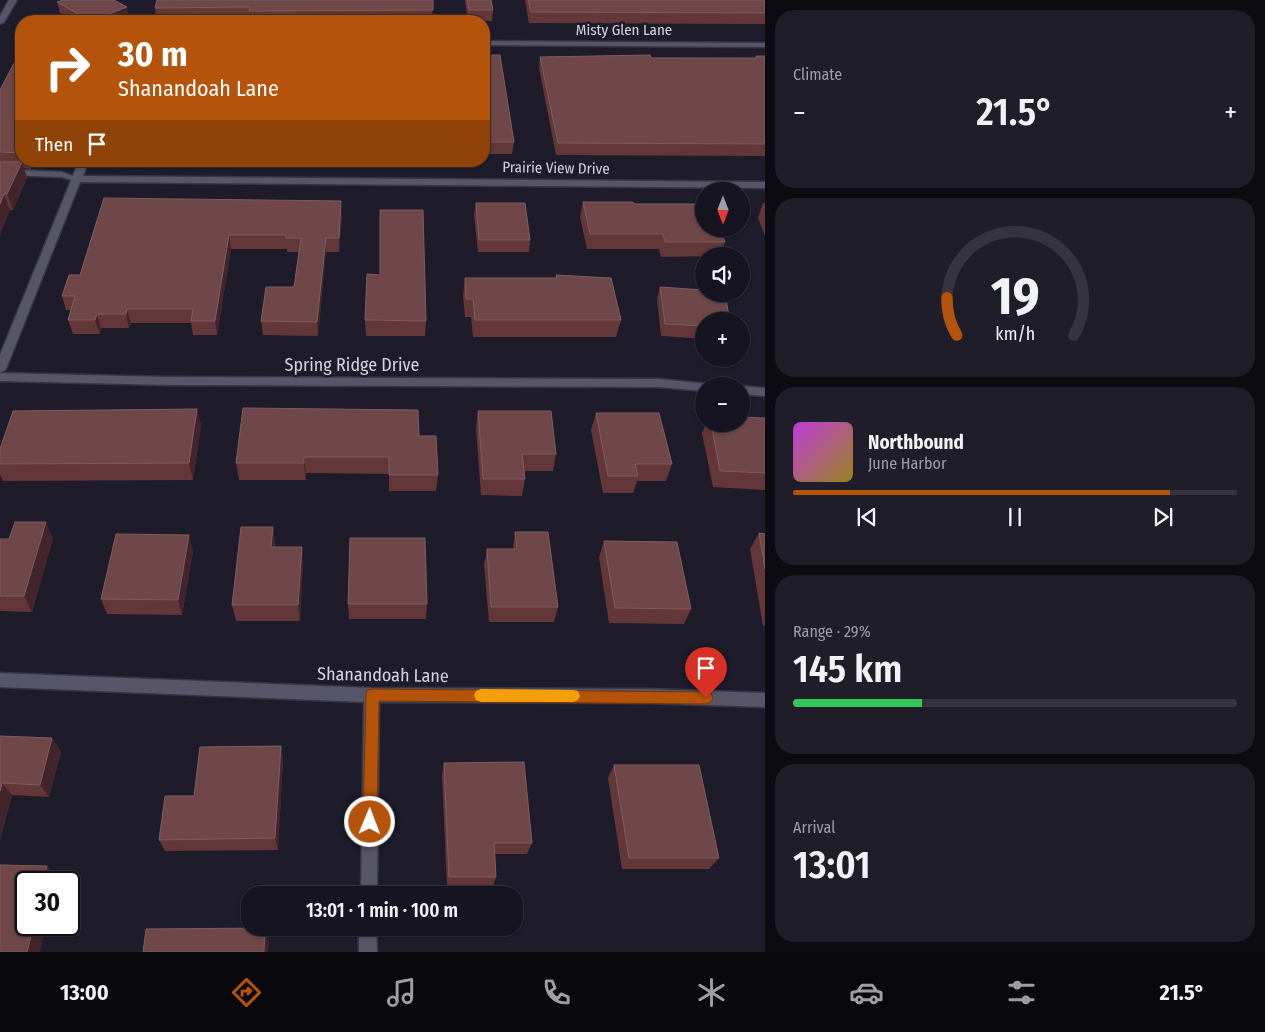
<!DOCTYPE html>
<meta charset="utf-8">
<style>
:root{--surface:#161420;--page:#1f1d29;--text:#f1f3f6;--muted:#9e9ea5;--line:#35333e;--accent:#b45309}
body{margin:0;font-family:"Fira Sans Condensed",sans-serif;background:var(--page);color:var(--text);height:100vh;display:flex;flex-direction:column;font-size:19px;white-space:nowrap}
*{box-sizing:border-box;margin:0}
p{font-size:16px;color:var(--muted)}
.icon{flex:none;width:28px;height:28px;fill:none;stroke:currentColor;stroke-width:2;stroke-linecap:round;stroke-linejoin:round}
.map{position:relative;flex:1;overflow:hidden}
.side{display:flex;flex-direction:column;gap:10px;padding:10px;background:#0c0b12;width:500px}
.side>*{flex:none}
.hud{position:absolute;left:15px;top:15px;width:475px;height:152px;border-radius:20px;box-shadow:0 1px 4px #0004,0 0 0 1px var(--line);background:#b45309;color:#fff;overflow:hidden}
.needle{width:32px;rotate:180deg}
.fabs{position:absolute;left:695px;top:182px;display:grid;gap:10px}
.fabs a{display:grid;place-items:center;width:55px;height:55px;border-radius:50%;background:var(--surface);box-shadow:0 1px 4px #0004,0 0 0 1px var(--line);font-size:25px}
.speed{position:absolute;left:15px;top:871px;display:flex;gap:10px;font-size:25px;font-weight:700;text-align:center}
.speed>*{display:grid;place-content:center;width:65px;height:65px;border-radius:50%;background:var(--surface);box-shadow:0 1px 4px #0004,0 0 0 1px var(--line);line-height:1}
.speed .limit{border:2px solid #111;border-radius:8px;background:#fff;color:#111}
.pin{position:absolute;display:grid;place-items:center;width:42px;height:42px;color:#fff;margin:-51px -21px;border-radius:50% 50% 50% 0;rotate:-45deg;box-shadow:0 0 5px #0007}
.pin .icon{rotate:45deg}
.me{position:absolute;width:55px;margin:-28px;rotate:1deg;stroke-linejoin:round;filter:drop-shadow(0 0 4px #0008)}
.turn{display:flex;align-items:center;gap:18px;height:105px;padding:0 20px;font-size:22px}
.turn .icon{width:65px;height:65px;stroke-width:2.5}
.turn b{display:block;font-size:35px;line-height:42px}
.then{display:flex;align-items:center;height:48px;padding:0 20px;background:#0003;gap:10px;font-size:19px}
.big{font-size:38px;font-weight:600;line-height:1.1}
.side .card{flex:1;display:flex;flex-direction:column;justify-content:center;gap:8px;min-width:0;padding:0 18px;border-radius:20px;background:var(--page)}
.side .dial{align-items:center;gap:0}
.dial svg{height:130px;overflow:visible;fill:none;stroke:var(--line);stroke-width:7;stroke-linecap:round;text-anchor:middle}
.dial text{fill:var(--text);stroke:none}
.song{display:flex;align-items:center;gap:15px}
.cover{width:60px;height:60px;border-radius:8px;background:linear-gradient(135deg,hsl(290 70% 55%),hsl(50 70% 35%))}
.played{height:5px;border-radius:2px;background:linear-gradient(90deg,var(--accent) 85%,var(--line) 85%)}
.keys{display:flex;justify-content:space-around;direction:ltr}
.heat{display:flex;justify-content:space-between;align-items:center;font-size:28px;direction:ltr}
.charge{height:8px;border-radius:4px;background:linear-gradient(90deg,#34c759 29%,var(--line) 0)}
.trip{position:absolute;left:241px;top:886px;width:282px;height:50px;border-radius:20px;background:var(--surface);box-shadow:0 1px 4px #0004,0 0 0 1px var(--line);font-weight:600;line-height:50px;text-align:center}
.dock{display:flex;height:80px;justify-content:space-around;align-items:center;background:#09080d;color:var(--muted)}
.dock .icon{width:35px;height:35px}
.dock .on{color:var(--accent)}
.dock b{font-size:22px;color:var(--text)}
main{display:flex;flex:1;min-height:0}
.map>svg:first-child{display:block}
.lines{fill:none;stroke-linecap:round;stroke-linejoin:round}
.service-casing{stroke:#393644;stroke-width:3}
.minor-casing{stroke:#393644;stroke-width:3}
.secondary-casing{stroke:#393644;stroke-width:3}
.service{fill:#575568;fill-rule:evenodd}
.minor{fill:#575568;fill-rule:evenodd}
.secondary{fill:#575568;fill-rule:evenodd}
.wall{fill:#633637}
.shaded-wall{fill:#42242a}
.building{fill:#6f4749;stroke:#7f5d60}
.route{fill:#b45309;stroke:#753606}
.slow{fill:#f59e0b}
.labels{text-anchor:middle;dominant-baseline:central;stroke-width:5;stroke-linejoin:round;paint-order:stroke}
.far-street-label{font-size:15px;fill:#d4d3df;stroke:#1e1b2b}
.street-label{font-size:18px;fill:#d4d3df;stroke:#1e1b2b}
</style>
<main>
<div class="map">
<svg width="765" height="952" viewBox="0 0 765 952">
<rect width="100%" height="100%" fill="#1e1b2b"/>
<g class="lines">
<defs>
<path id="service" d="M0 169 62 172 81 179 77 182 62 177 0 175Z"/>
<g id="minor">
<path d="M484 41 765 43V47L484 45Z"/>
<path d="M79 161H88L83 176 765 182V188L80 182 6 369 0 373 168 377 659 379 708 384 709 386H704V391L659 387 168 385 0 381V355Z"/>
<path d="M740 386H741L765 388V396L741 394V386Z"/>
<path d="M0 673 372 688 647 689 765 693V707L647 703 379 702 377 895H361L364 702 0 687Z"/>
<path d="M359 928H376L377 952H359Z"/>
</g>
<path id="secondary" d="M9 0H17L4 22 0 24V16Z"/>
</defs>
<use href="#service" class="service-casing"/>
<use href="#minor" class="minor-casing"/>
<use href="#secondary" class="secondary-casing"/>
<use href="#service" class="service"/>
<use href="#minor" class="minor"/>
<use href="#secondary" class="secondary"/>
</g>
<g class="wall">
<path d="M433 0 432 20 250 21V17L156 18 155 8Z"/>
<path d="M465 0H491L493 10 492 21H468Z"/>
<path d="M525 0H765V24L529 23Z"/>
<path d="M57 2 129 18 122 21H74L60 13Z"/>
<path d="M21 50V161H36L34 162 31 169 24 168 27 178 13 210H10L0 234V90Z"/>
<path d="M484 55 514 142 512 154H484Z"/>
<path d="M756 56H765V156L556 155 539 68 540 57 755 58Z"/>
<path d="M104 198 342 215 339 252H326L318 336 263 335 261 321 294 287 299 252H287V249H231L217 335H193L191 323H131L129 328H101L100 334H73L68 320 71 310H66L62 296 80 275Z"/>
<path d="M583 202 634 204 725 242 720 256 661 257 659 249H587L580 217Z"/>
<path d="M476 203 530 240 529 252H478L474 215Z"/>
<path d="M763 203H765V236L758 218Z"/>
<path d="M556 275 621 320 616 337H473L471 317H465L463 296 465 278H556Z"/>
<path d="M660 287 704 321V339L661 336 657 299Z"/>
<path d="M365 320 426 321 425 336H366Z"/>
<path d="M197 409 201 426 193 480 3 481 0 475V449Z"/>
<path d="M478 411 556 454 553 471H524L525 479 522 496 481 495 476 428Z"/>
<path d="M596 413 672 464 666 481H637L633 493H603L591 430Z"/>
<path d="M765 418V490L713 487 702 433 706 424H741Z"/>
<path d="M419 436 438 475 436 491H389V474L306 473V480H239L236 463Z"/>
<path d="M515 532 558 607 554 622H489L484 565 487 549H513Z"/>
<path d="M759 533 765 534V626H763L750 549Z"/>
<path d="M53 538 32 612 0 611V539Z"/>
<path d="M604 541 691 609 684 624 609 623 599 557Z"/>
<path d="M275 543V547L303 563 300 621H236L232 605Z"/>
<path d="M193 551 182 615 107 614 101 599Z"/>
<path d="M348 604H427L426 619H349Z"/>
<path d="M0 736 52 738 61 752 49 797 12 795 0 840Z"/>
<path d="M281 746 283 759 278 850 165 851 159 840 194 796Z"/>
<path d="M444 763 532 843 527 854H495L496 877 493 887H447L442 776Z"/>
<path d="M614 765 719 858 709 869H622L608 778Z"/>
</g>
<g class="shaded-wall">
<path d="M127 7 129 18 122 21H92Z"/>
<path d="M28 161H33L31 169Z"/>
<path d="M22 162 27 178 13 210 7 194Z"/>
<path d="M4 194 10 210 0 234V204Z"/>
<path d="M341 201 342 215 339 252V238Z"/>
<path d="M229 235 231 249 217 335 215 321Z"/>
<path d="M326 238V252L318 336 317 322Z"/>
<path d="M127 309 131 323 129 328 126 314Z"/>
<path d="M97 314 101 328 100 334 95 320Z"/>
<path d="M197 409 201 426 193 480 189 463Z"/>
<path d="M304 457 306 473V480L304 463Z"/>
<path d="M46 522 53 538 32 612 24 596Z"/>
<path d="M273 527 275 543 273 563 271 547Z"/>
<path d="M189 535 193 551 182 615 178 600Z"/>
<path d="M302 547 303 563 300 621 298 605Z"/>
<path d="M52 738 61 752 49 797 40 785Z"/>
<path d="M281 746 283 759 278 850 275 838Z"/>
<path d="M2 783 12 795 0 840V791Z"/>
<path d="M47 866 57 877 55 882H43Z"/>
<path d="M34 925H46L40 952H27Z"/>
<path d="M265 928 269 937 268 952H264Z"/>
</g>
<g class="building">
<path d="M63 0H114L127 7 91 21 57 2Z"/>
<path d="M157 0H433V10L249 11 250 7 155 8Z"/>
<path d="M467 0H491L493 10H469Z"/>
<path d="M528 0H765V13L531 12Z"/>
<path d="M21 50V153L0 152V90Z"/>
<path d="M484 55H500L514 142H484Z"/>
<path d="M650 55 651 58H757L756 56H765V144L558 143 540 57Z"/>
<path d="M0 162H22L7 194H4L0 204Z"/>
<path d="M104 198 341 201 339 238H326L317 322 261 321 266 287H294L301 238H286V235H229L215 321H191L193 309H127L126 314H97L95 320H68L75 296H62L69 275H80Z"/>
<path d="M583 202H633L634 204H704V229H720L725 242H665L663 234H590Z"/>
<path d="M476 203H525L530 240H479Z"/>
<path d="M380 210H423L426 321 365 320 367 274 380 275Z"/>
<path d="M556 275 611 278 621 320H475L473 299H466L465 278H557Z"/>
<path d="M660 287 704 290V294H725L730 321H704V326L665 324Z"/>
<path d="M243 408 418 410 419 436H436L438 475H389V457H304V463H236Z"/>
<path d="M197 409 189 463 0 464V449L13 411Z"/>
<path d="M478 411H551L556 454H522L525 479H483Z"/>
<path d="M596 413H659L672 464H635L638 476H608Z"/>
<path d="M741 417 765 418V473L720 471 711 424H741Z"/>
<path d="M15 522H46L24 596H0V539H9Z"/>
<path d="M241 527H273L271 547H302L298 605H232Z"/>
<path d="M515 532H548L558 607H491L487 549H517Z"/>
<path d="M759 533 765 534V569Z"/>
<path d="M116 534 189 535 178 600 101 599Z"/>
<path d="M350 538H425L427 604H348Z"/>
<path d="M604 541 677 542 691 609 615 608Z"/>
<path d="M0 736 52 738 40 785 2 783 0 791Z"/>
<path d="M281 746 275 838 159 840 165 796H194L200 747Z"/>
<path d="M524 762 532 843H494L496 877H449L444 763Z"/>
<path d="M614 765H699L719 858H629Z"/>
<path d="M0 865 47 866 43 882H26V925H34L27 952H0Z"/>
<path d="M265 928 264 952H143L146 929Z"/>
</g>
<path class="route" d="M372 689 706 692 711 693 713 698 711 702 706 704 379 701 377 822 375 827 370 829 365 827 363 822 366 695 367 690Z"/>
<path class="slow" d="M481 689 573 690 578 691 580 696 578 700 573 702H481L476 700 474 695 476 691Z"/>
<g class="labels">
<g class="far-street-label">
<text x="624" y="30">Misty Glen Lane</text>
<text transform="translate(556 168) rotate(1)">Prairie View Drive</text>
</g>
<g class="street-label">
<text x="352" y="365">Spring Ridge Drive</text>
<text transform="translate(383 675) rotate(1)">Shanandoah Lane</text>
</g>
</g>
</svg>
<div class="fabs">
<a><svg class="needle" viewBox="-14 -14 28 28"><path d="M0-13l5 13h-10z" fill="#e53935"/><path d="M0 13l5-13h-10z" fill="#9e9ea5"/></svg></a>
<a><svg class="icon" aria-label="sound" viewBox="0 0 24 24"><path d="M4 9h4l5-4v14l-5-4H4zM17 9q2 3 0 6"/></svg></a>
<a>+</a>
<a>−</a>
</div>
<div class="speed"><div class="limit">30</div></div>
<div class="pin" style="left:706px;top:698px;background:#d93025"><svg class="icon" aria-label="arrive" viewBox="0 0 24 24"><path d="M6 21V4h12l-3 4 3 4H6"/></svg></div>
<svg class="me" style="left:370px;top:822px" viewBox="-20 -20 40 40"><circle r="17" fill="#b45309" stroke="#fff" stroke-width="3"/><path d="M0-11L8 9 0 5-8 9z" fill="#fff"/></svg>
<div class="trip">13:01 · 1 min · 100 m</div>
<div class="hud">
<div class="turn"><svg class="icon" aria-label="right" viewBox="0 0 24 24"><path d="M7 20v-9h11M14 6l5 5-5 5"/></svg><div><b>30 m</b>Shanandoah Lane</div></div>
<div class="then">Then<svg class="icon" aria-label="arrive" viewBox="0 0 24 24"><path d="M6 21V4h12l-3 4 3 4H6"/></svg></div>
</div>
</div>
<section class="side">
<div class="card"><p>Climate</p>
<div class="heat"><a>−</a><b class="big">21.5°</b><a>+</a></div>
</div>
<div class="card dial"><svg viewBox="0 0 100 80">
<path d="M14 69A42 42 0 1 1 86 69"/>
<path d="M14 69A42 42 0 0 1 8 46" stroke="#b45309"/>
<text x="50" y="56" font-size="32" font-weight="700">19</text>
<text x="50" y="72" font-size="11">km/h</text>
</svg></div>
<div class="card">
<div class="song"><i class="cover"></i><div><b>Northbound</b><p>June Harbor</p></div></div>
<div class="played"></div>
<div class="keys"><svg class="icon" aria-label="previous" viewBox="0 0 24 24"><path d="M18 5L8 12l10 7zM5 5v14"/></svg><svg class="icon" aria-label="pause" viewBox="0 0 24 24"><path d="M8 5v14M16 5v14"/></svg><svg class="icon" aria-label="next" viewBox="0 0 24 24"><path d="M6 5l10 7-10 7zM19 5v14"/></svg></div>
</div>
<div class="card"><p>Range · 29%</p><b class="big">145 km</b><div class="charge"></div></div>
<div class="card"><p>Arrival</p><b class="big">13:01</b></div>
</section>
</main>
<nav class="dock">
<b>13:00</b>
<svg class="icon on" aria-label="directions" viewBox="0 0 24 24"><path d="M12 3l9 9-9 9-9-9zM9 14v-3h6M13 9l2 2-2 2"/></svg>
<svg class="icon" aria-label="music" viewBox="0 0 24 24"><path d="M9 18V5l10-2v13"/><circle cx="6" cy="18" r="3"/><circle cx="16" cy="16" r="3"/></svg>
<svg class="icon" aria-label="phone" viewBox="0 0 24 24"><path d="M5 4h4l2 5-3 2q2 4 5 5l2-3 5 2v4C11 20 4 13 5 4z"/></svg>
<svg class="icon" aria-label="climate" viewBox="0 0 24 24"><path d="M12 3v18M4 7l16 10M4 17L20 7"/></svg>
<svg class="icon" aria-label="car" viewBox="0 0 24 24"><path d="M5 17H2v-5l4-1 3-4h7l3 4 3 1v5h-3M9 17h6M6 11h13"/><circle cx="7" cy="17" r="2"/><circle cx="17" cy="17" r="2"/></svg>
<svg class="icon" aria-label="filters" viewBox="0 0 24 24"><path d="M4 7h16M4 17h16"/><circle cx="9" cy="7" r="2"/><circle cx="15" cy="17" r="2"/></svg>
<b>21.5°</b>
</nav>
